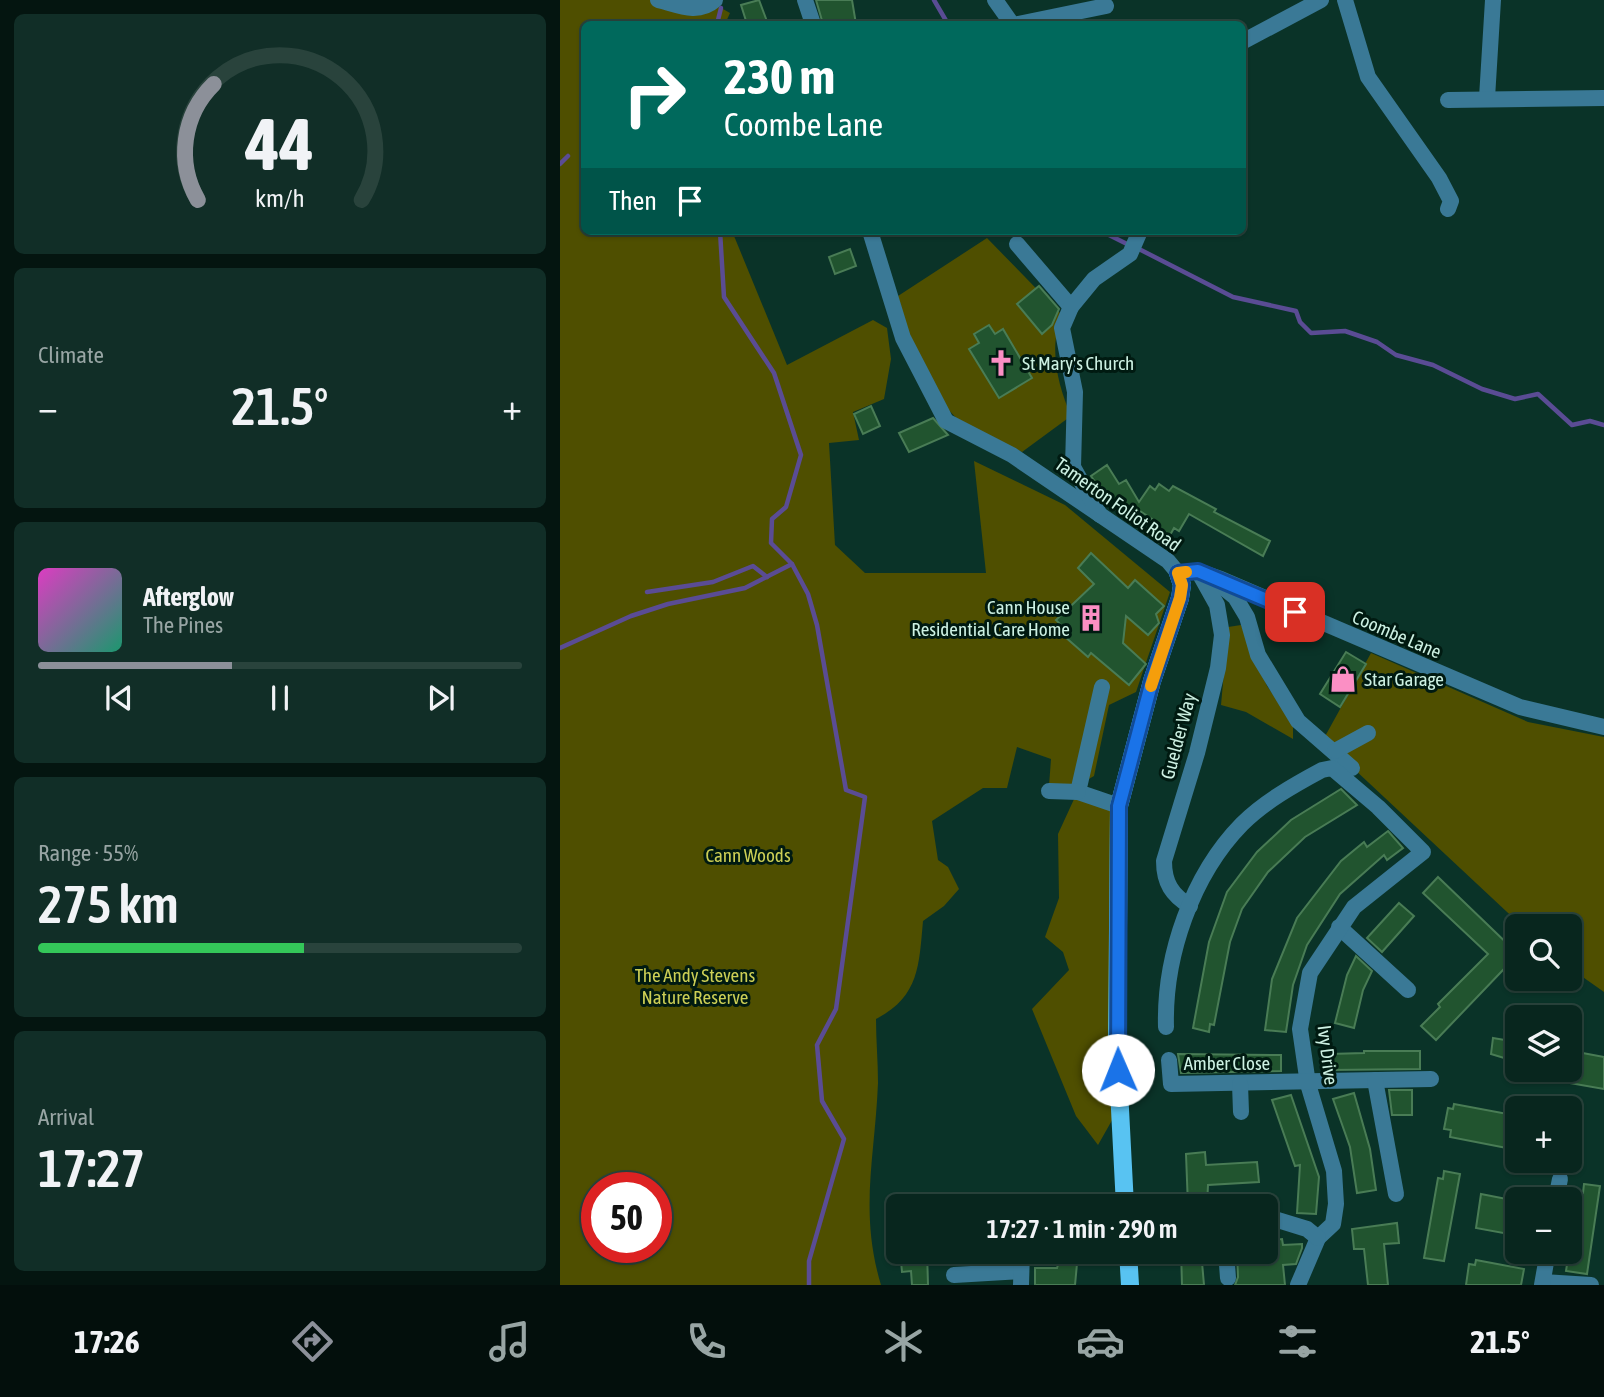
<!DOCTYPE html>
<meta charset="utf-8">
<style>
:root{--surface:#08261e;--page:#112e27;--text:#f1f3f6;--muted:#98a5a4;--line:#29433c;--accent:#8c9099}
body{margin:0;font-family:"Asap Condensed",sans-serif;background:var(--page);color:var(--text);height:100vh;display:flex;flex-direction:column;font-size:26px;white-space:nowrap}
*{box-sizing:border-box;margin:0}
p{font-size:23px;color:var(--muted)}
.icon{flex:none;width:38px;height:38px;fill:none;stroke:currentColor;stroke-width:2;stroke-linecap:round;stroke-linejoin:round}
.map{position:relative;flex:1;overflow:hidden}
.side{display:flex;flex-direction:column;gap:14px;padding:14px;background:#041510;width:560px}
.side>*{flex:none}
.guide{position:absolute;left:21px;top:21px;width:665px;height:214px;border-radius:10px;box-shadow:0 2px 5px #0004,0 0 0 2px var(--line);background:#00695c;color:#fff;overflow:hidden}
.fabs{position:absolute;left:945px;top:914px;display:grid;gap:14px}
.fabs a{display:grid;place-items:center;width:77px;height:77px;border-radius:10px;background:var(--surface);box-shadow:0 2px 5px #0004,0 0 0 2px var(--line);font-size:35px}
.speed{position:absolute;left:21px;top:1172px;display:flex;gap:14px;font-size:35px;font-weight:700;text-align:center}
.speed>*{display:grid;place-content:center;width:91px;height:91px;border-radius:50%;background:var(--surface);box-shadow:0 2px 5px #0004,0 0 0 2px var(--line);line-height:1}
.speed .limit{border:10px solid #d22;background:#fff;color:#111}
.pin{position:absolute;display:grid;place-items:center;width:60px;height:60px;color:#fff;margin:-30px;border-radius:14px;box-shadow:0 4px 10px #0006}
.me{position:absolute;width:77px;margin:-38px;rotate:359deg;stroke-linejoin:round;filter:drop-shadow(0 0 5px #0008)}
.turn{display:flex;align-items:center;gap:24px;height:147px;padding:0 28px;font-size:32px}
.turn .icon{width:91px;height:91px;stroke-width:2.5}
.turn b{display:block;font-size:49px;line-height:60px}
.then{display:flex;align-items:center;height:66px;padding:0 28px;background:#0003;gap:14px;font-size:26px}
.big{font-size:52px;font-weight:600;line-height:1.1}
.side .widget{flex:1;display:flex;flex-direction:column;justify-content:center;gap:10px;min-width:0;padding:0 24px;border-radius:10px;background:var(--page)}
.side .dial{align-items:center;gap:0}
.dial svg{height:182px;overflow:visible;fill:none;stroke:var(--line);stroke-width:7;stroke-linecap:round;text-anchor:middle}
.dial text{fill:var(--text);stroke:none}
.song{display:flex;align-items:center;gap:21px}
.cover{width:84px;height:84px;border-radius:10px;background:linear-gradient(135deg,hsl(310 70% 55%),hsl(160 70% 35%))}
.played{height:7px;border-radius:4px;background:linear-gradient(90deg,var(--accent) 40%,var(--line) 40%)}
.keys{display:flex;justify-content:space-around;direction:ltr}
.heat{display:flex;justify-content:space-between;align-items:center;font-size:38px;direction:ltr}
.charge{height:10px;border-radius:5px;background:linear-gradient(90deg,#34c759 55%,var(--line) 0)}
.trip{position:absolute;left:326px;top:1194px;width:392px;height:70px;border-radius:10px;background:var(--surface);box-shadow:0 2px 5px #0004,0 0 0 2px var(--line);font-weight:600;line-height:70px;text-align:center}
.menu{display:flex;height:112px;justify-content:space-around;align-items:center;background:#030f0c;color:var(--muted)}
.menu .icon{width:49px;height:49px}
.menu .active{color:var(--accent)}
.menu b{font-size:32px;color:var(--text)}
main{display:flex;flex:1;min-height:0}
.map>svg:first-child{display:block}
.green{fill:#4f4f00;fill-rule:evenodd}
.lines{fill:none;stroke-linecap:round;stroke-linejoin:round}
.stream{stroke:#5a4c94;stroke-width:4.5}
.building{fill:#21542f;stroke:#497c55;stroke-width:2}
.minor{stroke:#3a7996;stroke-width:16}
.major{stroke:#58c3f2;stroke-width:18}
.route-casing{stroke:#114b97;stroke-width:18}
.route{stroke:#1a73e8;stroke-width:12}
.slow{stroke:#f59e0b;stroke-width:12}
.labels{text-anchor:middle;dominant-baseline:central;stroke-width:6;stroke-linejoin:round;paint-order:stroke}
.poi-label{font-size:19px;fill:#cdf1e3;stroke:#001a11;text-anchor:start}
.street-label{font-size:19px;fill:#cdf1e3;stroke:#001a11}
.park-label{font-size:19px;fill:#cccf55;stroke:#001a11}
</style>
<main>
<section class="side">
<div class="widget dial"><svg viewBox="0 0 100 80">
<path d="M14 69A42 42 0 1 1 86 69"/>
<path d="M14 69A42 42 0 0 1 21 18" stroke="#8c9099"/>
<text x="50" y="56" font-size="32" font-weight="700">44</text>
<text x="50" y="72" font-size="11">km/h</text>
</svg></div>
<div class="widget"><p>Climate</p>
<div class="heat"><a>−</a><b class="big">21.5°</b><a>+</a></div>
</div>
<div class="widget">
<div class="song"><i class="cover"></i><div><b>Afterglow</b><p>The Pines</p></div></div>
<div class="played"></div>
<div class="keys"><svg class="icon" aria-label="previous" viewBox="0 0 24 24"><path d="M18 5L8 12l10 7zM5 5v14"/></svg><svg class="icon" aria-label="pause" viewBox="0 0 24 24"><path d="M8 5v14M16 5v14"/></svg><svg class="icon" aria-label="next" viewBox="0 0 24 24"><path d="M6 5l10 7-10 7zM19 5v14"/></svg></div>
</div>
<div class="widget"><p>Range · 55%</p><b class="big">275 km</b><div class="charge"></div></div>
<div class="widget"><p>Arrival</p><b class="big">17:27</b></div>
</section>
<div class="map">
<svg width="1044" height="1285" viewBox="0 0 1044 1285">
<rect width="100%" height="100%" fill="#0a3328"/>
<g class="green">
<path d="M0 0H147L170 13 165 24H24V231H172L227 365 313 320 327 328 331 359 324 399 293 412 299 440 269 443 275 545 305 573H426L414 461 505 505 610 592 576 692 549 705 534 776 513 788 489 786 491 759 457 747 447 788H423L372 821 378 860 388 867 399 889 384 906 363 921C359 966 359 997 316 1019 316 1040 318 1062 318 1083 315 1157 299 1212 321 1285H0ZM37 1188H96V1248H37Z"/>
<path d="M427 238 502 315C488 348 498 385 511 416L462 452 399 421 386 407 351 341 338 296Z"/>
<path d="M681 625 707 686 733 722V739L686 712 661 705 668 627Z"/>
<path d="M811 653 968 722 1044 737V992L1010 968V926H962L763 740Z"/>
<path d="M515 797 556 809 555 1115 538 1145 516 1116 472 1009 509 970 503 952 485 937 499 898 498 834Z"/>
</g>
<g class="lines">
<g class="stream">
<path d="M374 0 388 24"/>
<path d="M157 24 161 8"/>
<path d="M0 164 8 156"/>
<path d="M160 231 164 297 214 373 241 455 226 507 212 519 211 543 232 564 248 594 257 625 286 790 305 797 276 1009 257 1045 262 1101 284 1139 249 1261V1285"/>
<path d="M541 231 569 245"/>
<path d="M577 248 673 297 736 311 740 322 751 333 785 331 817 342 836 355 873 365 922 389 955 399 978 394 1012 425 1030 421 1044 425"/>
<path d="M87 592 153 582 193 566 207 577"/>
<path d="M0 648 71 616 108 604 185 588 232 564"/>
</g>
</g>
<g class="building">
<path d="M199 0 208 24H187L181 5Z"/>
<path d="M256 0H292L296 24H263Z"/>
<path d="M290 249 296 266 275 274 269 257Z"/>
<path d="M479 286 499 309 492 325 482 334 457 304Z"/>
<path d="M429 325 435 334 443 329 472 378 439 398 409 349 419 343 414 334Z"/>
<path d="M311 406 320 426 303 434 294 414Z"/>
<path d="M373 418 388 435 349 452 339 433Z"/>
<path d="M547 465 559 484 566 480 579 502 590 486 595 490 599 484 609 491 613 486 656 509 654 512 710 541 703 556 629 514 619 531 614 528 604 546 585 532 592 519 577 509 568 514 566 511 562 514 558 508 554 510 531 476Z"/>
<path d="M531 553 568 588 575 580 604 606 596 614 599 623 588 635 566 616 563 643 586 664 569 685 531 653 528 657 512 643 503 635 502 626 496 620 534 584 518 568Z"/>
<path d="M786 652 806 664 780 707 760 694Z"/>
<path d="M781 789 797 805 745 837 708 872 682 909 670 942 654 1025 650 1024 649 1032 633 1028 649 942 667 892 697 852 731 820Z"/>
<path d="M828 831 843 848 827 860 824 855 780 894 747 945 733 985 726 1032 705 1030 712 979 737 918 781 861 804 842 807 847Z"/>
<path d="M878 877 957 953V961L946 973 943 970 876 1040 861 1026 880 1007 878 1004 928 954 863 893Z"/>
<path d="M839 903 854 916 822 952 807 938Z"/>
<path d="M796 956 812 971 803 990 794 1028 775 1023 787 975Z"/>
<path d="M933 1038 957 1042V1062L931 1054Z"/>
<path d="M804 1051H860V1069L770 1070V1054L804 1053Z"/>
<path d="M1012 1051 1044 1057V1089L964 1075 965 1069H1010Z"/>
<path d="M618 1054 721 1055V1071L621 1073Z"/>
<path d="M829 1090H852V1115H832Z"/>
<path d="M794 1093 810 1149 816 1190 797 1193 790 1147 773 1099Z"/>
<path d="M731 1095 759 1177 756 1214 737 1213 740 1165 735 1166 712 1100Z"/>
<path d="M894 1104 953 1115 952 1120 957 1121V1150L890 1137 891 1130 884 1129 888 1108 893 1109Z"/>
<path d="M645 1152 646 1165 697 1162 699 1182 648 1185 647 1206H628L626 1154Z"/>
<path d="M884 1171 900 1174 884 1261 864 1258 878 1178 883 1179Z"/>
<path d="M1024 1184 1040 1186 1027 1274 1006 1271 1018 1192 1023 1193Z"/>
<path d="M921 1194 957 1201V1230L954 1235 916 1228Z"/>
<path d="M837 1223 839 1243 824 1244 828 1285H808L804 1249H794L792 1229Z"/>
<path d="M722 1239 723 1245 742 1244V1248L736 1264 723 1265 725 1285H675L678 1277 677 1251H705V1241Z"/>
<path d="M340 1251H367L368 1285H352L351 1271 342 1272Z"/>
<path d="M621 1251H641L644 1285H622Z"/>
<path d="M502 1252 518 1253 515 1285H475V1268H497Z"/>
<path d="M916 1260 964 1269 961 1285H906L909 1264 915 1265Z"/>
</g>
<g class="lines">
<g class="minor">
<path d="M98 0C118 5 138 15 155 0"/>
<path d="M245 0 253 24"/>
<path d="M435 0 452 24"/>
<path d="M785 0 808 77 879 178 891 201 888 209"/>
<path d="M458 24 546 6"/>
<path d="M682 42 761 0"/>
<path d="M927 98 933 0"/>
<path d="M888 100 1044 98"/>
<path d="M310 231 343 338 386 421 452 455 608 561 618 573 638 571 661 579 960 707 1044 727"/>
<path d="M457 244 511 307"/>
<path d="M540 515 513 467 515 392 502 328 511 307 534 279 570 254 580 231"/>
<path d="M659 584 675 597 687 617 698 655 738 721 792 768"/>
<path d="M542 687 518 792 559 806"/>
<path d="M775 751 808 733"/>
<path d="M489 791 518 792"/>
<path d="M630 906C612 895 604 883 604 861L637 753 658 668 662 635 657 605 638 571"/>
<path d="M779 927 848 990"/>
<path d="M606 1027C604 956 632 875 682 824 704 802 734 785 762 770L772 768 818 807 863 852 794 907 750 973 740 1029 748 1084 774 1171 776 1204 773 1224 758 1238 738 1285"/>
<path d="M609 1060 611 1084 871 1079"/>
<path d="M815 1080 836 1194"/>
<path d="M680 1084 681 1112"/>
<path d="M996 1199 1000 1179"/>
<path d="M705 1216 747 1229 758 1238"/>
<path d="M666 1251 668 1278"/>
<path d="M394 1275 461 1271"/>
<path d="M983 1282 1031 1285"/>
<path d="M461 1285 462 1251"/>
<path d="M982 1285 988 1251"/>
</g>
<g class="major">
<path d="M565 1206 557 1051 559 806 592 681 620 598 622 585 618 573"/>
<path d="M568 1251 570 1285"/>
</g>
</g>
<g class="lines">
<defs>
<path id="route" d="M558 1070 559 806 592 681 620 598 622 585 618 573 638 571 735 612"/>
</defs>
<use href="#route" class="route-casing"/>
<use href="#route" class="route"/>
<path class="slow" d="M591 686 620 598 622 585 618 573 626 572"/>
</g>
<defs>
<symbol id="church-bare" viewBox="-9 -9 18 18"><path d="M-1.2-6h2.4v3.5h3.3v2.4h-3.3V6h-2.4V-.1h-3.3v-2.4h3.3Z" fill="#fb8fc4" stroke="#001a11" stroke-width="2.5" paint-order="stroke"/></symbol>
<symbol id="building-bare" viewBox="-9 -9 18 18"><path d="M-4-6H4V6H1V3H-1V6H-4ZM-2.5-4.3h1.7v1.8h-1.7ZM.8-4.3h1.7v1.8H.8ZM-2.5-1h1.7V.8h-1.7ZM.8-1h1.7V.8H.8Z" fill="#fb8fc4" stroke="#001a11" stroke-width="2.5" paint-order="stroke"/></symbol>
<symbol id="shop-bare" viewBox="-9 -9 18 18"><path d="M-5-2.5h2.3a2.7 3.5 0 0 1 5.4 0H5L5.5 6h-11ZM-1.5-2.5h3a1.5 2.3 0 0 0-3 0Z" fill="#fb8fc4" stroke="#001a11" stroke-width="2.5" paint-order="stroke"/></symbol>
</defs>
<g fill-rule="evenodd">
<use href="#church-bare" x="422" y="344" width="38" height="38"/>
<use href="#building-bare" x="512" y="599" width="38" height="38"/>
<use href="#shop-bare" x="764" y="660" width="38" height="38"/>
</g>
<g class="labels">
<g class="poi-label">
<text x="462" y="363">St Mary's Church</text>
<text x="510" y="607" text-anchor="end">Cann House<tspan x="510" dy="22">Residential Care Home</tspan></text>
<text x="804" y="679">Star Garage</text>
</g>
<g class="street-label">
<text transform="translate(558 504) rotate(35)">Tamerton Foliot Road</text>
<text transform="translate(837 634) rotate(23)">Coombe Lane</text>
<text transform="translate(618 736) rotate(-75)">Guelder Way</text>
<text transform="translate(768 1055) rotate(83)">Ivy Drive</text>
<text x="667" y="1063">Amber Close</text>
</g>
<g class="park-label">
<text x="188" y="855">Cann Woods</text>
<text x="135" y="975">The Andy Stevens<tspan x="135" dy="22">Nature Reserve</tspan></text>
</g>
</g>
</svg>
<div class="fabs">
<a><svg class="icon" aria-label="search" viewBox="0 0 24 24"><circle cx="10" cy="10" r="6"/><path d="M15 15l6 6"/></svg></a>
<a><svg class="icon" aria-label="layers" viewBox="0 0 24 24"><path d="M12 4l9 5-9 5-9-5zM3 14l9 5 9-5"/></svg></a>
<a>+</a>
<a>−</a>
</div>
<div class="speed"><div class="limit">50</div></div>
<div class="pin" style="left:735px;top:612px;background:#d93025"><svg class="icon" aria-label="arrive" viewBox="0 0 24 24"><path d="M6 21V4h12l-3 4 3 4H6"/></svg></div>
<svg class="me" style="left:558px;top:1070px" viewBox="-20 -20 40 40"><circle r="19" fill="#fff"/><path d="M0-13L10 11 0 6-10 11z" fill="#1a73e8"/></svg>
<div class="trip">17:27 · 1 min · 290 m</div>
<div class="guide">
<div class="turn"><svg class="icon" aria-label="right" viewBox="0 0 24 24"><path d="M7 20v-9h11M14 6l5 5-5 5"/></svg><div><b>230 m</b>Coombe Lane</div></div>
<div class="then">Then<svg class="icon" aria-label="arrive" viewBox="0 0 24 24"><path d="M6 21V4h12l-3 4 3 4H6"/></svg></div>
</div>
</div>
</main>
<nav class="menu">
<b>17:26</b>
<svg class="icon active" aria-label="directions" viewBox="0 0 24 24"><path d="M12 3l9 9-9 9-9-9zM9 14v-3h6M13 9l2 2-2 2"/></svg>
<svg class="icon" aria-label="music" viewBox="0 0 24 24"><path d="M9 18V5l10-2v13"/><circle cx="6" cy="18" r="3"/><circle cx="16" cy="16" r="3"/></svg>
<svg class="icon" aria-label="phone" viewBox="0 0 24 24"><path d="M5 4h4l2 5-3 2q2 4 5 5l2-3 5 2v4C11 20 4 13 5 4z"/></svg>
<svg class="icon" aria-label="climate" viewBox="0 0 24 24"><path d="M12 3v18M4 7l16 10M4 17L20 7"/></svg>
<svg class="icon" aria-label="car" viewBox="0 0 24 24"><path d="M5 17H2v-5l4-1 3-4h7l3 4 3 1v5h-3M9 17h6M6 11h13"/><circle cx="7" cy="17" r="2"/><circle cx="17" cy="17" r="2"/></svg>
<svg class="icon" aria-label="filters" viewBox="0 0 24 24"><path d="M4 7h16M4 17h16"/><circle cx="9" cy="7" r="2"/><circle cx="15" cy="17" r="2"/></svg>
<b>21.5°</b>
</nav>
